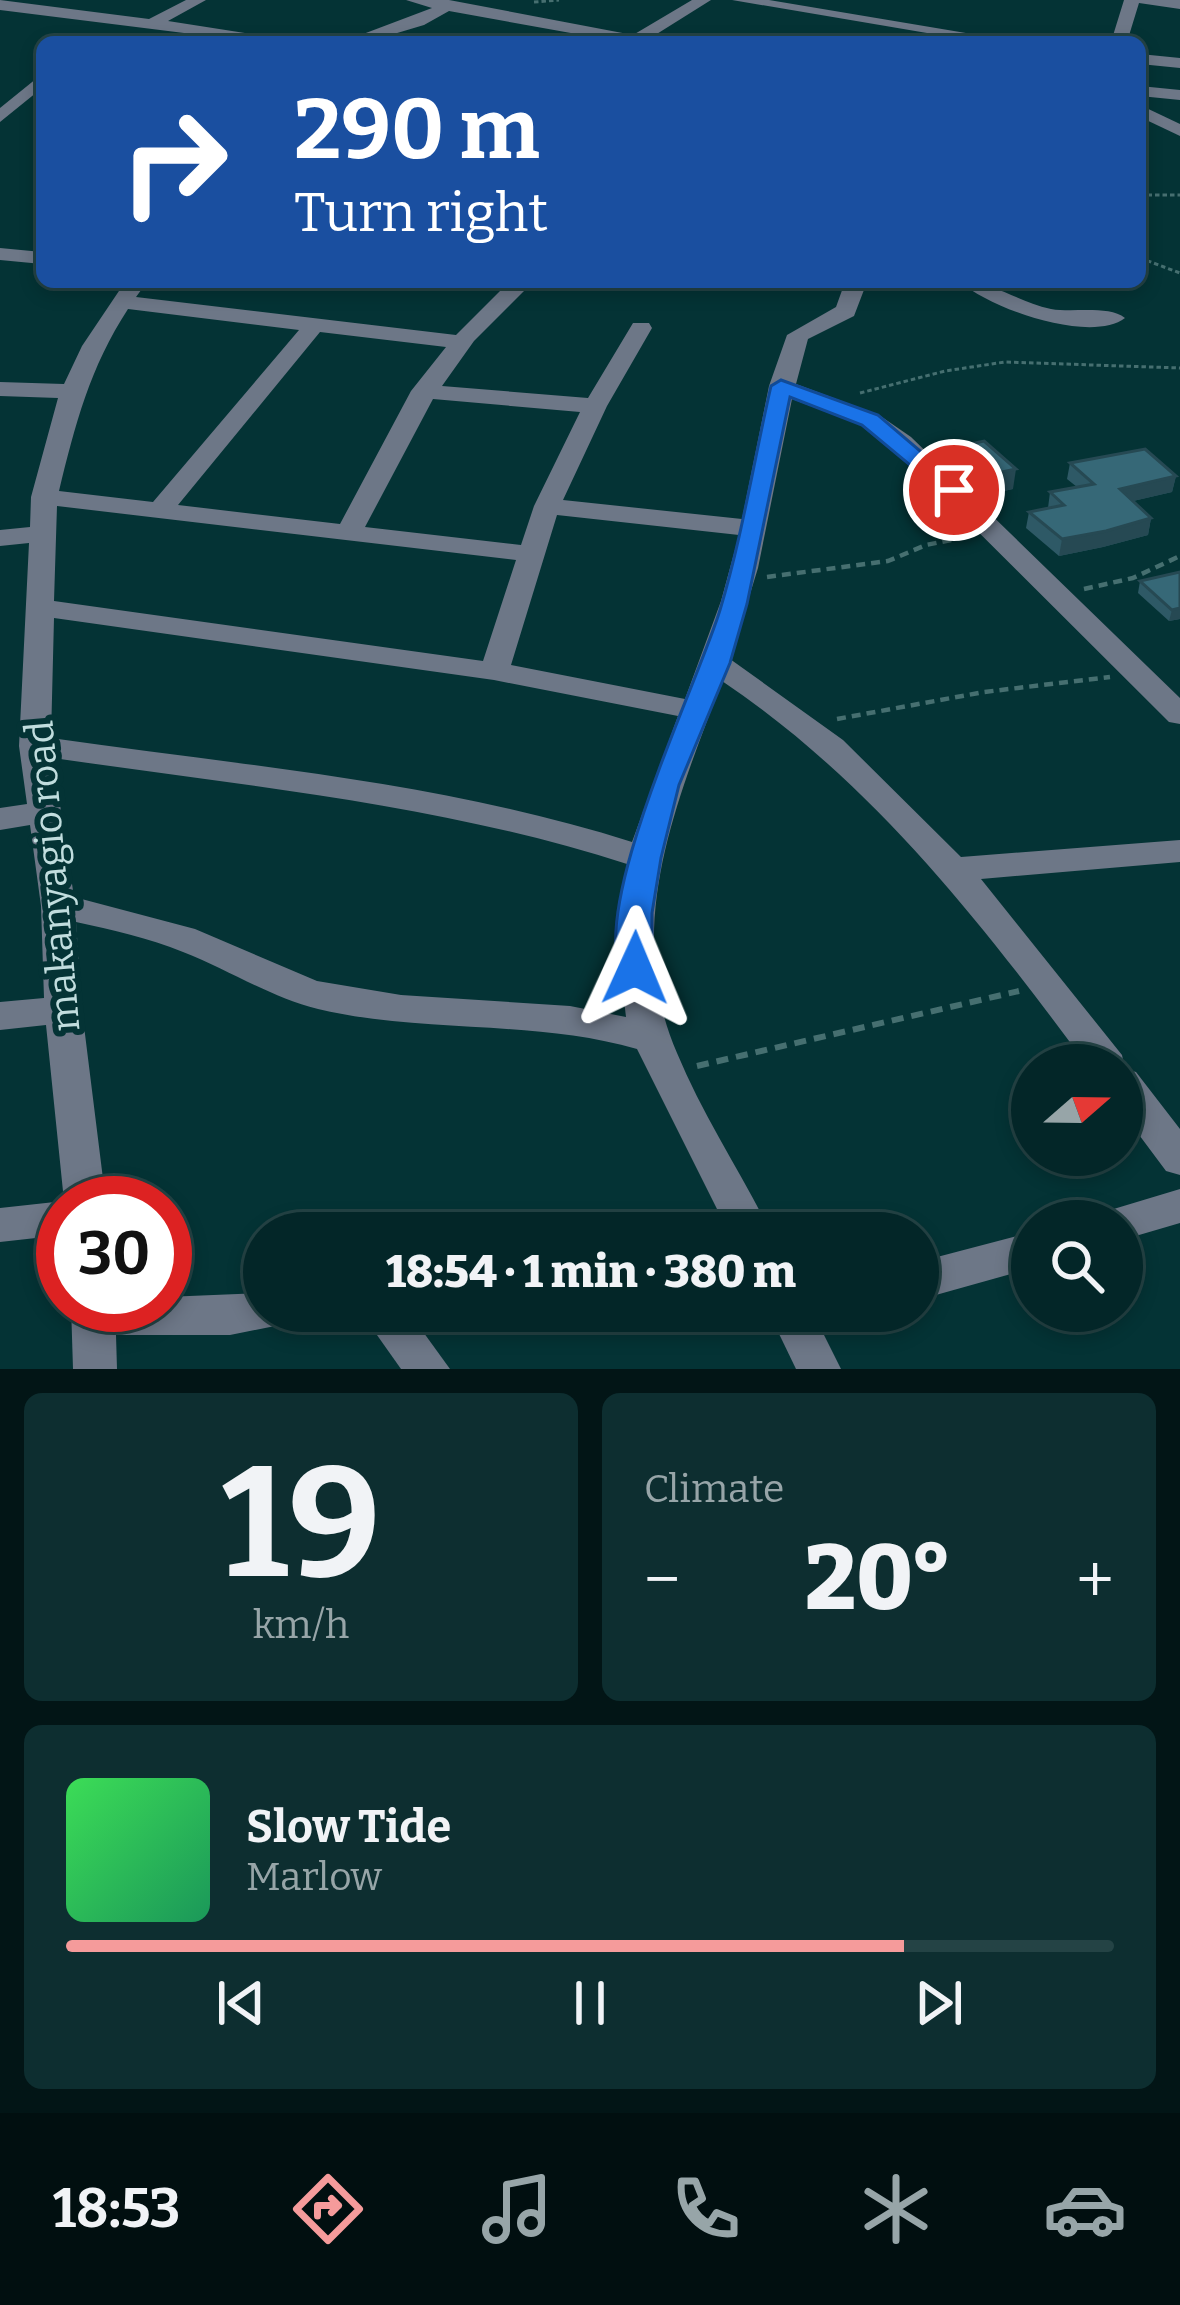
<!DOCTYPE html>
<meta charset="utf-8">
<style>
:root{--surface:#032628;--page:#0d2e30;--text:#f1f3f6;--muted:#97a5a8;--line:#244345;--accent:#f59b9b}
body{margin:0;font-family:Bitter,serif;background:var(--page);color:var(--text);height:100vh;display:flex;flex-direction:column;font-size:45px;white-space:nowrap}
*{box-sizing:border-box;margin:0}
p{font-size:39px;color:var(--muted)}
.icon{flex:none;width:66px;height:66px;fill:none;stroke:currentColor;stroke-width:2;stroke-linecap:round;stroke-linejoin:round}
.map{position:relative;height:1369px;overflow:hidden}
.sheet{display:flex;flex-direction:column;gap:24px;padding:24px;background:#021516;flex:1}
.sheet>*{flex:none}
.hud{position:absolute;left:36px;top:36px;width:1110px;height:252px;border-radius:18px;box-shadow:0 6px 18px #0003,0 0 0 3px var(--line);background:#1a4fa0;color:#fff;overflow:hidden}
.needle{width:78px;rotate:70deg}
.buttons{position:absolute;left:1011px;top:1044px;display:grid;gap:24px}
.buttons a{display:grid;place-items:center;width:132px;height:132px;border-radius:50%;background:var(--surface);box-shadow:0 6px 18px #0003,0 0 0 3px var(--line);font-size:60px}
.speed{position:absolute;left:36px;top:1176px;display:flex;gap:24px;font-size:60px;font-weight:700;text-align:center}
.speed>*{display:grid;place-content:center;width:156px;height:156px;border-radius:50%;background:var(--surface);box-shadow:0 6px 18px #0003,0 0 0 3px var(--line);line-height:1}
.speed .limit{border:18px solid #d22;background:#fff;color:#111}
.pin{position:absolute;display:grid;place-items:center;width:102px;height:102px;color:#fff;margin:-51px;border:6px solid #fff;border-radius:50%;box-shadow:0 3px 12px #0007}
.me{position:absolute;width:132px;margin:-66px;rotate:1deg;stroke-linejoin:round;filter:drop-shadow(0 0 9px #0008)}
.turn{display:flex;align-items:center;gap:42px;height:252px;padding:0 60px;font-size:54px}
.turn .icon{width:156px;height:156px;stroke-width:2.5}
.turn b{display:block;font-size:84px;line-height:102px}
.big{font-size:90px;font-weight:800;line-height:1.1}
.sheet .widget{flex:1;display:flex;flex-direction:column;justify-content:center;gap:18px;min-width:0;padding:0 42px;border-radius:18px;background:var(--page)}
.sheet .dial{align-items:center;gap:0}
.dial b{font-size:156px;line-height:1}
.song{display:flex;align-items:center;gap:36px}
.cover{width:144px;height:144px;border-radius:18px;background:linear-gradient(135deg,hsl(130 70% 55%),hsl(150 70% 35%))}
.played{height:12px;border-radius:6px;background:linear-gradient(90deg,var(--accent) 80%,var(--line) 80%)}
.keys{display:flex;justify-content:space-around;direction:ltr}
.heat{display:flex;justify-content:space-between;align-items:center;font-size:66px;direction:ltr}
.sheet .tiles{flex:1;display:grid;gap:24px;grid-template-columns:1fr 1fr}
.widget:last-child{grid-column:span 2}
.trip{position:absolute;left:243px;top:1212px;width:696px;height:120px;border-radius:60px;background:var(--surface);box-shadow:0 6px 18px #0003,0 0 0 3px var(--line);font-weight:800;line-height:120px;text-align:center}
.tab-bar{display:flex;height:192px;justify-content:space-around;align-items:center;background:#010f10;color:var(--muted)}
.tab-bar .icon{width:84px;height:84px}
.tab-bar .current{color:var(--accent)}
.tab-bar b{font-size:54px;color:var(--text)}
.map>svg:first-child{display:block}
.lines{fill:none;stroke-linecap:round;stroke-linejoin:round}
.path-far2{stroke:#466f70;stroke-width:3;stroke-dasharray:4.5 3;stroke-linecap:butt}
.path-far1{stroke:#466f70;stroke-width:4.5;stroke-dasharray:9 6;stroke-linecap:butt}
.path{stroke:#466f70;stroke-width:6;stroke-dasharray:12 8;stroke-linecap:butt}
.minor{fill:#6d7787;fill-rule:evenodd}
.wall{fill:#2e5966}
.shaded-wall{fill:#264953}
.building{fill:#366877;stroke:#264953;stroke-width:3}
.route{fill:#1a73e8;stroke:#114b97;stroke-width:3}
.labels{text-anchor:middle;dominant-baseline:central;stroke-width:12;stroke-linejoin:round;paint-order:stroke}
.street-label{font-size:39px;fill:#c1ddde;stroke:#043335}
</style>
<div class="map">
<svg width="1180" height="1369" viewBox="0 0 1180 1369">
<rect width="100%" height="100%" fill="#043335"/>
<g class="lines">
<g class="path-far2">
<path d="M534 2 559 0"/>
<path d="M1140 195H1180"/>
<path d="M1140 258 1180 273"/>
<path d="M860 393 945 371 1005 362 1180 368"/>
</g>
<g class="path-far1">
<path d="M767 577 888 561 926 545 966 537"/>
<path d="M1084 589 1133 578 1180 556"/>
<path d="M837 719 984 692 1110 677"/>
</g>
<path class="path" d="M697 1066 1019 991"/>
<g class="minor">
<path d="M0 0 149 19 186 0H206L168 21 303 42H257L0 10Z"/>
<path d="M406 0H449L633 35 692 0H711L644 42H621L449 11 424 25 367 42H342L432 8Z"/>
<path d="M732 0H769L1019 42H980Z"/>
<path d="M1124 0H1180V9L1139 3 1127 42H1111Z"/>
<path d="M1140 54 1180 58V68L1140 64Z"/>
<path d="M42 74V88L0 122V108Z"/>
<path d="M1140 86 1180 90V100L1140 96Z"/>
<path d="M1140 105 1180 124V136L1140 117Z"/>
<path d="M0 248 42 252V264L0 260Z"/>
<path d="M125 282H147L136 297 456 335 509 282H533L474 341 442 386 588 398 633 323H649L652 328 607 406 563 500 742 519 769 386 787 335 836 307 845 282H867L854 316 808 339 796 384 879 415 911 437 1180 698V724L1169 722 893 447 861 425 792 399 758 568 730 659 843 740 961 857 1180 840V862L981 879 1122 1055 1125 1069 1136 1072 1180 1129V1175L1166 1171 1122 1112V1065H1087C980 921 872 782 722 681 677 802 622 926 677 1053 703 1116 741 1172 771 1233H729L637 1049C533 1019 423 1034 318 1009 270 997 229 970 183 952 149 938 112 930 76 922L82 1010 106 1203H63V1235L0 1242V1208L64 1201 46 1025 0 1030V1002L44 998 41 906 30 825 0 830V808L27 804 19 746 29 543 0 546V530L30 527 31 497 58 398 0 396V382L64 384 82 346ZM128 309 299 330 153 502 59 491C75 425 90 367 128 309ZM320 332 446 347 411 391 340 524 178 505ZM433 399 580 412 534 506 521 545 365 527ZM57 506 516 560 483 661 54 601ZM557 515 739 535 721 601 685 699 511 665ZM54 618 494 680 678 716 632 842C444 782 246 766 51 738ZM53 758C246 786 441 804 627 864L617 942 626 1017 570 1006 401 995 317 981 195 929 74 897Z"/>
<path d="M961 282C995 282 1018 302 1051 309 1073 313 1108 305 1125 318 1091 344 990 309 961 282Z"/>
<path d="M1180 1189V1223L1122 1240V1221H1102L1107 1211Z"/>
<path d="M1032 1232V1268L918 1300V1262Z"/>
<path d="M264 1293V1311H292L285 1324 230 1335H116L117 1369H73L71 1305H165V1297Z"/>
<path d="M360 1311H408L450 1369H401Z"/>
<path d="M768 1311H812L841 1369H796Z"/>
</g>
</g>
<g class="wall">
<path d="M956 447 1013 489 985 495 953 467Z"/>
<path d="M1070 463 1176 476 1172 492 1133 501 1151 518 1148 535 1103 547 1059 556 1026 528 1029 512 1048 508 1050 492 1077 487 1067 479Z"/>
<path d="M1180 572V619L1169 621 1138 593 1140 581Z"/>
</g>
<g class="shaded-wall">
<path d="M1016 469 1013 489 985 495 988 475Z"/>
<path d="M1176 476 1172 492 1116 505 1120 489Z"/>
<path d="M1151 518 1148 535 1103 547 1059 556 1062 539Z"/>
<path d="M1180 608V619L1169 621 1172 610Z"/>
</g>
<g class="building">
<path d="M984 441 1016 469 988 475 956 447Z"/>
<path d="M1145 449 1176 476 1120 489 1151 518 1106 531 1062 539 1029 512 1064 505 1050 492 1094 484 1070 463Z"/>
<path d="M1180 572V608L1172 610 1140 581Z"/>
</g>
<path class="route" d="M781 380 878 415 966 490 954 498 946 495 862 425 790 397 747 604 730 663 679 785 661 858 652 913V968L647 977H623C586 911 698 683 720 610 742 537 754 460 771 386Z"/>
<g class="labels">
<g class="street-label">
<text transform="translate(53 876) rotate(-95)">makanyagio road</text>
</g>
</g>
</svg>
<div class="buttons">
<a><svg class="needle" viewBox="-14 -14 28 28"><path d="M0-13l5 13h-10z" fill="#e53935"/><path d="M0 13l5-13h-10z" fill="#97a5a8"/></svg></a>
<a><svg class="icon" aria-label="search" viewBox="0 0 24 24"><circle cx="10" cy="10" r="6"/><path d="M15 15l6 6"/></svg></a>
</div>
<div class="speed"><div class="limit">30</div></div>
<div class="pin" style="left:954px;top:490px;background:#d93025"><svg class="icon" aria-label="arrive" viewBox="0 0 24 24"><path d="M6 21V4h12l-3 4 3 4H6"/></svg></div>
<svg class="me" style="left:635px;top:968px" viewBox="-20 -20 40 40"><path d="M0-17L14 15 0 8-14 15z" fill="#1a73e8" stroke="#fff" stroke-width="4"/></svg>
<div class="trip">18:54 · 1 min · 380 m</div>
<div class="hud">
<div class="turn"><svg class="icon" aria-label="right" viewBox="0 0 24 24"><path d="M7 20v-9h11M14 6l5 5-5 5"/></svg><div><b>290 m</b>Turn right</div></div>
</div>
</div>
<section class="sheet">
<div class="tiles">
<div class="widget dial"><b>19</b><p>km/h</p></div>
<div class="widget"><p>Climate</p>
<div class="heat"><a>−</a><b class="big">20°</b><a>+</a></div>
</div>
<div class="widget">
<div class="song"><i class="cover"></i><div><b>Slow Tide</b><p>Marlow</p></div></div>
<div class="played"></div>
<div class="keys"><svg class="icon" aria-label="previous" viewBox="0 0 24 24"><path d="M18 5L8 12l10 7zM5 5v14"/></svg><svg class="icon" aria-label="pause" viewBox="0 0 24 24"><path d="M8 5v14M16 5v14"/></svg><svg class="icon" aria-label="next" viewBox="0 0 24 24"><path d="M6 5l10 7-10 7zM19 5v14"/></svg></div>
</div>
</div>
</section>
<nav class="tab-bar">
<b>18:53</b>
<svg class="icon current" aria-label="directions" viewBox="0 0 24 24"><path d="M12 3l9 9-9 9-9-9zM9 14v-3h6M13 9l2 2-2 2"/></svg>
<svg class="icon" aria-label="music" viewBox="0 0 24 24"><path d="M9 18V5l10-2v13"/><circle cx="6" cy="18" r="3"/><circle cx="16" cy="16" r="3"/></svg>
<svg class="icon" aria-label="phone" viewBox="0 0 24 24"><path d="M5 4h4l2 5-3 2q2 4 5 5l2-3 5 2v4C11 20 4 13 5 4z"/></svg>
<svg class="icon" aria-label="climate" viewBox="0 0 24 24"><path d="M12 3v18M4 7l16 10M4 17L20 7"/></svg>
<svg class="icon" aria-label="car" viewBox="0 0 24 24"><path d="M5 17H2v-5l4-1 3-4h7l3 4 3 1v5h-3M9 17h6M6 11h13"/><circle cx="7" cy="17" r="2"/><circle cx="17" cy="17" r="2"/></svg>
</nav>
